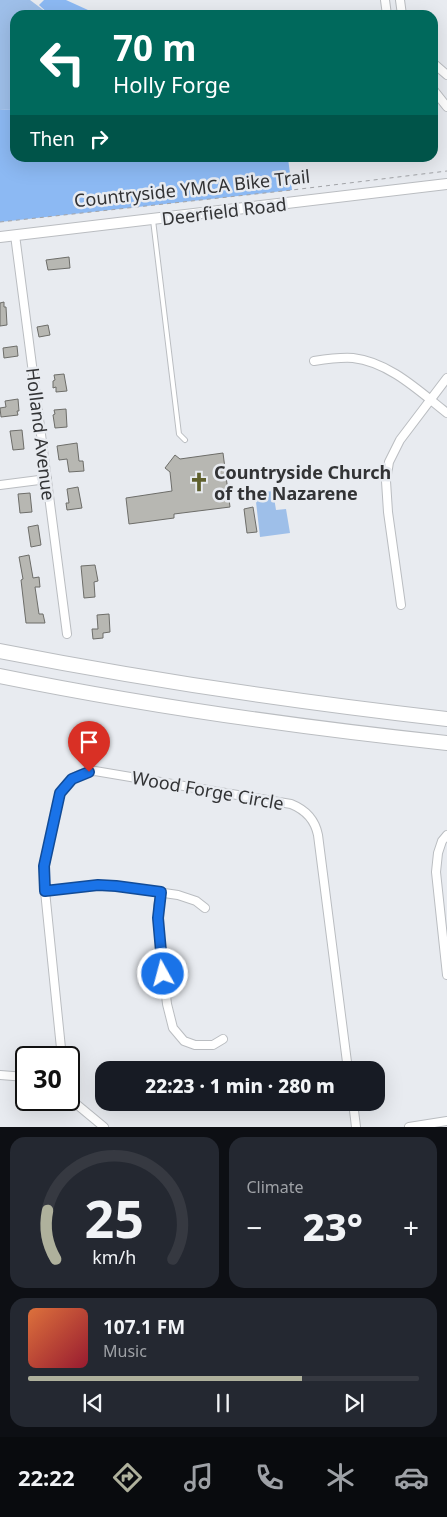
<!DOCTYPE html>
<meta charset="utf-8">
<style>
:root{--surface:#171b24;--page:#242831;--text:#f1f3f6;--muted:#9ea1a6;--line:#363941;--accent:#afb19c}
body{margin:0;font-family:"Noto Sans",sans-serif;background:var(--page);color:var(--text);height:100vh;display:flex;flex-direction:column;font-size:19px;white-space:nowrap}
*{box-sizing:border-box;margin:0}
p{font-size:16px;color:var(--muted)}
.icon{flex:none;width:28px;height:28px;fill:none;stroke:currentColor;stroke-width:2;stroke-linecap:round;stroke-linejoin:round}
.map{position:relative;height:1127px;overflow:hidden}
.drawer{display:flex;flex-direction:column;gap:10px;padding:10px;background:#0d0f14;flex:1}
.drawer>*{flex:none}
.banner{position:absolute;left:10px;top:10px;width:428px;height:152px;border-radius:15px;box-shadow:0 5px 20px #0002;background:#00695c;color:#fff;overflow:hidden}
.speed{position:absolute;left:15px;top:1046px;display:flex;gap:10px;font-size:25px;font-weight:700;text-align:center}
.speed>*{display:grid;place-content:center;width:65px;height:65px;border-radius:50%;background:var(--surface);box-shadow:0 5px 20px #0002;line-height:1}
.speed .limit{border:2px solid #111;border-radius:8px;background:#fff;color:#111}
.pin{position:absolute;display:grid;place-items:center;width:42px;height:42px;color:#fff;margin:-51px -21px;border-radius:50% 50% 50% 0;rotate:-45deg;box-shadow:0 0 5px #0007}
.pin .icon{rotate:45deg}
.me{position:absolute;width:55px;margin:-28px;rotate:353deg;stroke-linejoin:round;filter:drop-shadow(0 0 4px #0008)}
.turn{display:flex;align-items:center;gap:18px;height:105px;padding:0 20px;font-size:22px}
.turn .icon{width:65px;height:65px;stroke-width:2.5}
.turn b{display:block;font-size:35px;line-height:42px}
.then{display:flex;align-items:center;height:48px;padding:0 20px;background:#0003;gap:10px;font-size:19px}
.big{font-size:38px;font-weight:800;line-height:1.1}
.drawer .tile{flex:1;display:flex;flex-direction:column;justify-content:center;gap:8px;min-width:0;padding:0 18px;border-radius:15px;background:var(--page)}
.drawer .dial{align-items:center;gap:0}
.dial svg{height:130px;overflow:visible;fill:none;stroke:var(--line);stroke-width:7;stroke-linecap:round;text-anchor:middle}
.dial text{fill:var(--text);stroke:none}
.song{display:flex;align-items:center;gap:15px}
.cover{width:60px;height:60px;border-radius:8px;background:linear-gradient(135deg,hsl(20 70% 55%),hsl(350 70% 35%))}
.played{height:5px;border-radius:2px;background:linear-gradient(90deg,var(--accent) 70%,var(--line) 70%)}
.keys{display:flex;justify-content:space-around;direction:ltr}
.heat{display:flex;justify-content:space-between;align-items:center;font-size:28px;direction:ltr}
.drawer .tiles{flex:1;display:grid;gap:10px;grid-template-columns:1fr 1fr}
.tile:last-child{grid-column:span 2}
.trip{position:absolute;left:95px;top:1061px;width:290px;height:50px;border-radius:15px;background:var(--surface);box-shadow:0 5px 20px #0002;font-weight:800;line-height:50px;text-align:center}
.tab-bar{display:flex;height:80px;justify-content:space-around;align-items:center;background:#090b0e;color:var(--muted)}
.tab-bar .icon{width:35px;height:35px}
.tab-bar .current{color:var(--accent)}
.tab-bar b{font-size:22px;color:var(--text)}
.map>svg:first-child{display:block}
.green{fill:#9ebfe9}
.forest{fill:#8cb9f3}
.building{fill:#b7b7b2;stroke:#6d6d69}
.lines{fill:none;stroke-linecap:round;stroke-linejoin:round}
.lane-casing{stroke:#babdc1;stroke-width:6}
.street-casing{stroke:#babdc1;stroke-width:10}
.secondary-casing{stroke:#babdc1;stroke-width:12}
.highway-casing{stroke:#babdc1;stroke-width:16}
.path{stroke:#a2a4a8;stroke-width:1;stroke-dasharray:4 4;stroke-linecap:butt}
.lane{stroke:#fff;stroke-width:4}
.street{stroke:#fff;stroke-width:8}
.secondary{stroke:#fff;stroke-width:10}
.highway{stroke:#fff;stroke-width:14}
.route-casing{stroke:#114b97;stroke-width:12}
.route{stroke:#1a73e8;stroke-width:9}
.labels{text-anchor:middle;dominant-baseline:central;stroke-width:5;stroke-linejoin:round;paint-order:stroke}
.street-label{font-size:18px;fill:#323335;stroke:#e8ebf0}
.poi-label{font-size:18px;font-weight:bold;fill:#323335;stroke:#e8ebf0;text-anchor:start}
</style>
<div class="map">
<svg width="447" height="1127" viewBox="0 0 447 1127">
<rect width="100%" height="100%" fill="#e8ebf0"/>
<g class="green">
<path d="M0 0H30L50 15H15V109L0 110Z"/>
<path d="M273 491 276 510 286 509 290 533 260 537 255 493Z"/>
</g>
<g class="forest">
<path d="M44 0H66L99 15H50L39 5Z"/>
<path d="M15 109V158H288L292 190 0 222V110Z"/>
</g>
<g class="building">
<path d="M69 257 70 268 48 270 46 260Z"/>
<path d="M4 302V307H6L7 325 0 326V303Z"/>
<path d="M48 325 50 335 39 337 37 327Z"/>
<path d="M17 346 18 356 4 358 3 348Z"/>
<path d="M64 374 67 391 56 392V387L53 388V381L55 380 54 375Z"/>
<path d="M18 399 19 411H17L18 415 1 417 0 408 6 407 5 401Z"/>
<path d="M66 409 67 427 55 428 53 415 55 414 54 410Z"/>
<path d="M22 430 24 449 13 450 10 431Z"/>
<path d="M77 443 79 461H83L84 471 69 472 67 459 59 460 57 446Z"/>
<path d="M223 453 230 507 174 514V518L129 524 126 498 172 491 170 472 165 468 175 455 180 459Z"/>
<path d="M78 487 82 508 67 510 66 503H69L67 489Z"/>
<path d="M30 493 32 512 20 513 18 494Z"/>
<path d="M253 507 257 532 247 533 244 509Z"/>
<path d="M38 525 41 545 31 547 28 527Z"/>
<path d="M29 555 33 578 39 577 40 587H35L39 614H43L45 623H26L21 580 23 579 19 557Z"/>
<path d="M95 565 98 581 94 582 95 597 84 598 81 566Z"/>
<path d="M109 614 110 632 103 633V638L93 639 92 629H98L97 615Z"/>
</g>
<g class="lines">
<defs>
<path id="lane" d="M153 220 179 434 185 440"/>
<g id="street">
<path d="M385 0 387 15"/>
<path d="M400 0 402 15"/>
<path d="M432 62 447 75"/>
<path d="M432 88 447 107"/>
<path d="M15 235 67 634"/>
<path d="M314 361C327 359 340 357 353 358 389 362 419 391 447 413"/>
<path d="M0 485 47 479"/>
<path d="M401 605 388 512 386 481 389 462 400 440 447 378"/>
<path d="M447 835 442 841 438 853 436 872 447 975"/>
<path d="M45 891 98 885 116 886 178 895 196 901 205 908"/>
<path d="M161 892 158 906V918L160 943 167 1004 173 1028 184 1041 195 1045H213L223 1039"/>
<path d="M62 1058 45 891 44 866 60 793C68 779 79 772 95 771L291 804C306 810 315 820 318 835L348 1070"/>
<path d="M0 1075 26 1077"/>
<path d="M69 1098 104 1127"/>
<path d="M353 1102 356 1127"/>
<path d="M409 1127 447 1121"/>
</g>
<path id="secondary" d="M0 237 447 184"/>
<g id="highway">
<path d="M0 651C148 680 297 702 447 719"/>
<path d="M0 676C148 706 297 727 447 743"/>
</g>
</defs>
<use href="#lane" class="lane-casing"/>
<use href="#street" class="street-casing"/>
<use href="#secondary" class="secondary-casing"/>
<use href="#highway" class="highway-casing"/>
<path class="path" d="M0 222 292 190 447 171"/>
<use href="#lane" class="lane"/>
<use href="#street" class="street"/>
<use href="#secondary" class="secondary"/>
<use href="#highway" class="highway"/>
</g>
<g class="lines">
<defs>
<path id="route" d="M89 772 72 779 60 793 44 866 45 891 98 885 116 886 161 892 158 918 163 974"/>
</defs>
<use href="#route" class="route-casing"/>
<use href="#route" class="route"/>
</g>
<defs>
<symbol id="church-bare" viewBox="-9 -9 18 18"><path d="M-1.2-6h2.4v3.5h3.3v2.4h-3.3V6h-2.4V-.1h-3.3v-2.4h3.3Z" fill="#5f602d" stroke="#e8ebf0" stroke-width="2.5" paint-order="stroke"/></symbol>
</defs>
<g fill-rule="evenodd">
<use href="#church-bare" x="185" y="468" width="28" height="28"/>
</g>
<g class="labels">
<g class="street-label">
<text transform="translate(192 188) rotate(-6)">Countryside YMCA Bike Trail</text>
<text transform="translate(224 211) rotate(-7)">Deerfield Road</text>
<text transform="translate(41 434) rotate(83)">Holland Avenue</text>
<text transform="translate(208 790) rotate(10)">Wood Forge Circle</text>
</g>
<g class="poi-label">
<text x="214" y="472">Countryside Church<tspan x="214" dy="21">of the Nazarene</tspan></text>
</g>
</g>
</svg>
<div class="speed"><div class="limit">30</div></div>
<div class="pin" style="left:89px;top:772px;background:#d93025"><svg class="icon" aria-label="arrive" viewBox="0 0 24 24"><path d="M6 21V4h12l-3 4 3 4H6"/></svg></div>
<svg class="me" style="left:163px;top:974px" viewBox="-20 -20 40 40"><circle r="17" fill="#1a73e8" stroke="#fff" stroke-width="3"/><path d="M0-11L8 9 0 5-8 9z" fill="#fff"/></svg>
<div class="trip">22:23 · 1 min · 280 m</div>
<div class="banner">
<div class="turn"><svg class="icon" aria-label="left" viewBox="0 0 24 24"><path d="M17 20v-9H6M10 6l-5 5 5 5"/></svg><div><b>70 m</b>Holly Forge</div></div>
<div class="then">Then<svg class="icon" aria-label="right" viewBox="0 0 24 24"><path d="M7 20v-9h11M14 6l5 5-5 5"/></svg></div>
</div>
</div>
<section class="drawer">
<div class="tiles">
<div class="tile dial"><svg viewBox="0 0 100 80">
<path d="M14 69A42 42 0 1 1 86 69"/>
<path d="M14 69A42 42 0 0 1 9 39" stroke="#afb19c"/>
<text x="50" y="56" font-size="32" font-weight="700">25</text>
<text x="50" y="72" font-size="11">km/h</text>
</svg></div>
<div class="tile"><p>Climate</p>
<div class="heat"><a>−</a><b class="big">23°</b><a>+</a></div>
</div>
<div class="tile">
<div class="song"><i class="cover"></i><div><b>107.1 FM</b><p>Music</p></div></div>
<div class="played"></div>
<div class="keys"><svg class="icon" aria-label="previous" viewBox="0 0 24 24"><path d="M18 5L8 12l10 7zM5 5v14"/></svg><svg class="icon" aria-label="pause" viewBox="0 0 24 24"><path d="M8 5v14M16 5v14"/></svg><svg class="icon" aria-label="next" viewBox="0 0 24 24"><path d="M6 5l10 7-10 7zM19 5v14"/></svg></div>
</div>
</div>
</section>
<nav class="tab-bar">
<b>22:22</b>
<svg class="icon current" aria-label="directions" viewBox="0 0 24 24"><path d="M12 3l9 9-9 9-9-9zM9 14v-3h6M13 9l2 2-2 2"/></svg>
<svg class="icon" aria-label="music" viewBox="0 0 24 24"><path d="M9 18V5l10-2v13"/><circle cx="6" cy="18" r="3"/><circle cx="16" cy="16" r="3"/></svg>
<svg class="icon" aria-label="phone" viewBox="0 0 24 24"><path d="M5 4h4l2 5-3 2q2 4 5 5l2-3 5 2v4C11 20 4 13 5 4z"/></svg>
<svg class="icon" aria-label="climate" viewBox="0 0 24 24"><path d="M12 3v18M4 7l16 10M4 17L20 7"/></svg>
<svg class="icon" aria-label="car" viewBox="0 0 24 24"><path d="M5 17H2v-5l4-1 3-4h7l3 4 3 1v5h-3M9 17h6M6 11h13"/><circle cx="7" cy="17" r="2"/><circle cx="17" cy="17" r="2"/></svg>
</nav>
